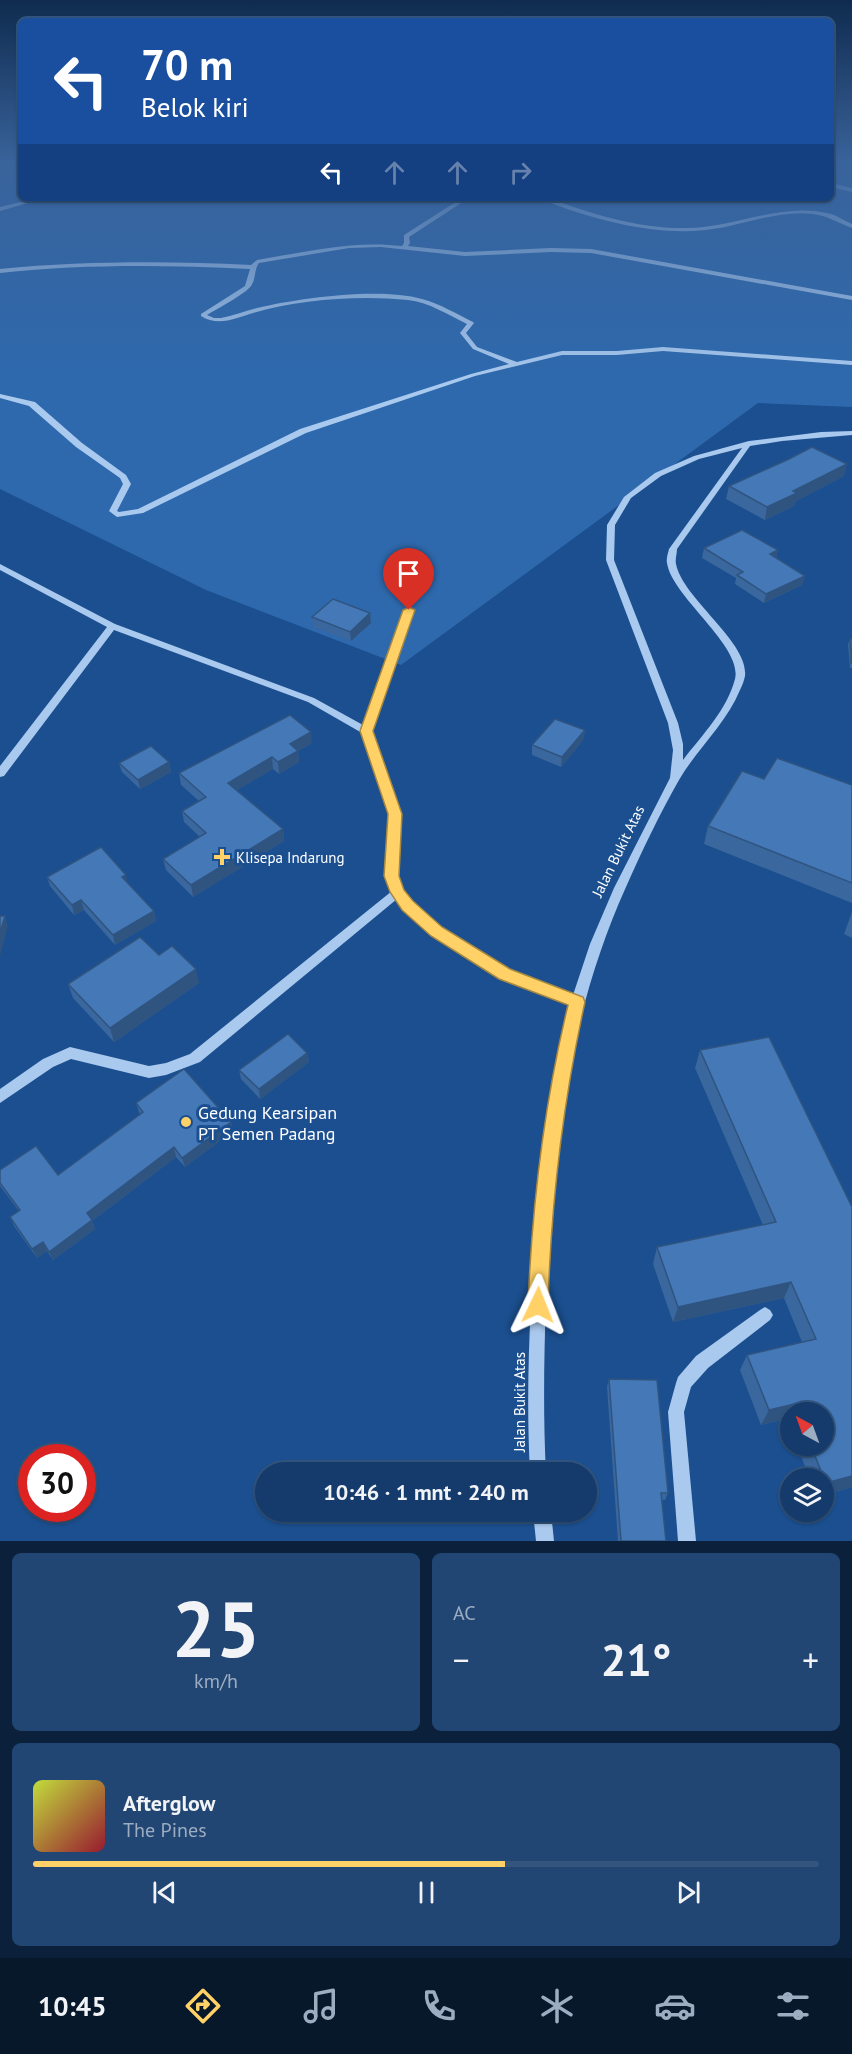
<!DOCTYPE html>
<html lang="id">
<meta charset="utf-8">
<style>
:root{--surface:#143b6b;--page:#214673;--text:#f1f3f6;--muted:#9dadc1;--line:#33557e;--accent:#ffd166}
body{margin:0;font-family:"PT Sans",sans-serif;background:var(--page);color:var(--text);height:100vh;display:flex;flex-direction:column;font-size:22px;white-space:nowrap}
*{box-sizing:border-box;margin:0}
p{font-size:20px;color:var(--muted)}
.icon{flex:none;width:33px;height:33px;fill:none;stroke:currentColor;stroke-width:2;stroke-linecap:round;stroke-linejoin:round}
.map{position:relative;height:1541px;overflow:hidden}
.details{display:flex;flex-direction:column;gap:12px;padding:12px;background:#0b203b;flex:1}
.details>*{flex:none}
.guide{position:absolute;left:18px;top:18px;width:816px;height:183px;border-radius:9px;box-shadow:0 2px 4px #0004,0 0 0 2px var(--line);background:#1a4fa0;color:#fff;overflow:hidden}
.needle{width:39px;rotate:319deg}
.controls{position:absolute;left:780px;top:1402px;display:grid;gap:12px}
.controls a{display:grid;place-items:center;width:54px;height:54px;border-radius:50%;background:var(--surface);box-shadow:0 2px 4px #0004,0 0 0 2px var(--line);font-size:30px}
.speed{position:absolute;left:18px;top:1444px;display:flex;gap:12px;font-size:30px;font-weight:700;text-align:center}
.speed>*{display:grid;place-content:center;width:78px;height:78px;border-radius:50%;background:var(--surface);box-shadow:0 2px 4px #0004,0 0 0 2px var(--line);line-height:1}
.speed .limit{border:9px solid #d22;background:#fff;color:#111}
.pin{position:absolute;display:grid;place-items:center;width:51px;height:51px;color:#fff;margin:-62px -26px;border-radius:50% 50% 50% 0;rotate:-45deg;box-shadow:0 0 6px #0007}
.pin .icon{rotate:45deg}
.me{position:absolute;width:66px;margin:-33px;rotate:2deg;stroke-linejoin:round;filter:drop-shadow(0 0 4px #0008)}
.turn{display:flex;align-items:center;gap:21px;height:126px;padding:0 24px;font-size:27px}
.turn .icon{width:78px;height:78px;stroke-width:2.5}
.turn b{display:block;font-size:42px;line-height:51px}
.lanes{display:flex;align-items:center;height:57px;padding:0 24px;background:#0003;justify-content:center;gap:30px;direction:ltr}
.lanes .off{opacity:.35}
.big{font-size:45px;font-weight:600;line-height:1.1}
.details .widget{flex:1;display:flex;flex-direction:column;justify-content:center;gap:9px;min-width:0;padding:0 21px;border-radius:9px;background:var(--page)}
.details .dial{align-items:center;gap:0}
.dial b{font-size:78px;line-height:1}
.song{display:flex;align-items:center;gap:18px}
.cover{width:72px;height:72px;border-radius:9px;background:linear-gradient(135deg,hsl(70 70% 55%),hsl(350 70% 35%))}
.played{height:6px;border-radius:3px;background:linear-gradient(90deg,var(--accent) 60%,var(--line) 60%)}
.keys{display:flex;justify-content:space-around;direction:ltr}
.heat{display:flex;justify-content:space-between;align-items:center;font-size:33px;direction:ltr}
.details .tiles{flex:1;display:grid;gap:12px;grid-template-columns:1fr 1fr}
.widget:last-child{grid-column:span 2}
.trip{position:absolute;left:255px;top:1462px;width:342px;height:60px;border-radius:30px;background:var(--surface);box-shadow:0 2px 4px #0004,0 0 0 2px var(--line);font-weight:600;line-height:60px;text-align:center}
.tabs{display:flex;height:96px;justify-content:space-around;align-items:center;background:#08182b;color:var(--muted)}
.tabs .icon{width:42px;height:42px}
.tabs .selected{color:var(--accent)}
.tabs b{font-size:27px;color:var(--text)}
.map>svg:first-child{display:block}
.green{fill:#2e69ad}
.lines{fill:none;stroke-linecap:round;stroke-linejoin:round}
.minor{fill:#a9c9ee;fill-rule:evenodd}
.wall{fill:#3a679d}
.shaded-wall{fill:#305480}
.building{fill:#4478b7;stroke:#305480;stroke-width:1.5}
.route{fill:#ffd166;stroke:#a68842;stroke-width:1.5}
.poi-dot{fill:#ffd166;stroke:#1b4f8f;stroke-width:2}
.labels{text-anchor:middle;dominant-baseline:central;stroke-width:6;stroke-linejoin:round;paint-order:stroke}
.street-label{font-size:15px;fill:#fff;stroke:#1b4f8f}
.poi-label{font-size:15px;fill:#fff;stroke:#1b4f8f;text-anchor:start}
.near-poi-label{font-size:18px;fill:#fff;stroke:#1b4f8f;text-anchor:start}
</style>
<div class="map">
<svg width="852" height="1541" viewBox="0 0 852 1541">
<rect width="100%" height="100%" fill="#1b4f8f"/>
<path class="green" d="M8 162H21V198H831V162H852V407L758 403 401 665 206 590 0 489V165Z"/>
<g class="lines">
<g class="minor">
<path d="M831 183 852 188V192L831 187Z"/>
<path d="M37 198H46L0 211V207Z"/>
<path d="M462 198H469L409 237 410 243 408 246 465 252 551 248 591 249 852 296V300L591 253 551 252 465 256 381 247 349 248 259 263C254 270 256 279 251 286 245 294 217 309 207 315L214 318H221C233 316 245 311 257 308 300 298 379 287 422 299 440 304 457 314 473 322L474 323 466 333 477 347 517 362 562 351H617L663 347 852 361V365L663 351 617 355H562L475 376 306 433 143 513 117 517 109 511 123 484 120 478 76 447 29 406 0 398V394L35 402 82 443 126 475 131 484 117 511 119 512 138 509 300 429 471 374 509 364 473 349 460 333 467 324C449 315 428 302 408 300 361 295 299 299 253 313 236 318 218 327 201 316V314L245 286 250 269C166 265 83 264 0 273V269C84 261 167 261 251 265L257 260C305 252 353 240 402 246L404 243V235Z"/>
<path d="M540 198H548C592 214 639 229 686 228 735 228 782 201 831 214 838 216 845 221 852 224V228C839 223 828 216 813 214 777 209 741 227 705 230 660 235 613 224 570 210 560 206 549 203 540 198Z"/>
<path d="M852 431V435L782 441 750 446 677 549C677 554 675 559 676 564 683 599 749 642 745 676 744 681 742 686 740 690 726 724 697 749 679 780 659 815 642 851 626 887 567 1018 551 1157 546 1299 544 1357 543 1415 546 1473H530C527 1416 528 1360 531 1304 535 1202 545 1103 570 1005L500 978 432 934 403 908 397 899 200 1062 166 1075 149 1078 71 1059 53 1067 0 1103V1089L43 1059 70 1047 149 1066 166 1063 190 1054 392 891 385 876 390 814 362 733 308 702 114 630 4 776 0 777V766L107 627 0 570V564L115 624 314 698 363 725 404 610 406 608H412L414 610 371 731 400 814 397 876 403 890 411 902 440 928 508 970 573 995 590 944 614 888 670 778 673 750 668 723 606 560 607 525 624 497 655 473 694 456 749 441 821 432ZM742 448 669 549C668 553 666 559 667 563 672 597 743 646 735 679 727 710 702 735 683 760V744L678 723 614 560 615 525 631 498 661 476 699 459Z"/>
<path d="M765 1307 770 1310 773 1315 770 1320 708 1368 691 1387 684 1412 696 1541H678L668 1412 676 1383 678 1377 696 1356 760 1310Z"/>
<path d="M533 1512H551L554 1541H536Z"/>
</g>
</g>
<g class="wall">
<path d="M844 476 796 501 794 506 765 520 726 499 729 486Z"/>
<path d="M704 548 778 550 776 558 802 585 764 603 735 584 736 578 702 558Z"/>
<path d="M312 617 371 623 351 641 313 627Z"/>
<path d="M850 639H852V668H850L848 644Z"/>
<path d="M585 730 583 740 561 767 532 755V745Z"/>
<path d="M312 743 298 751 299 762 279 774 273 769 237 790 283 829 284 841 193 897 166 870 163 859 200 837 184 822 182 811 199 801 181 785 179 773Z"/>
<path d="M169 762 171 772 140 789 122 772 119 763Z"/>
<path d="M764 779 852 785V903L704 844 708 826Z"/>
<path d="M47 877 128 884 154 911 156 921 115 945 84 910 74 915 50 886Z"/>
<path d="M852 912V938L844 934Z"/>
<path d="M159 955 199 983 114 1042 73 998 68 984Z"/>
<path d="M700 1050 852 1207V1487L824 1495V1479H810L797 1446H824V1413H790V1430L786 1419 761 1425 740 1370 747 1355 802 1342 784 1298 673 1322 653 1264 657 1247 763 1225 695 1068Z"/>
<path d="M307 1053 309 1062 260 1099 241 1079 239 1070Z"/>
<path d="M136 1103 231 1122 233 1131 185 1167 176 1157 92 1221 95 1229 53 1260 47 1251 37 1258 14 1226 10 1217 19 1211 0 1186V1170L58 1175 140 1114 139 1112Z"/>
<path d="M609 1379 668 1493 665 1500H661L666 1541H618L607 1387Z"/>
</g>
<g class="shaded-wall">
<path d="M847 464 844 476 796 501 794 506 765 520 767 507 793 491Z"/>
<path d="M778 550 776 560 770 554Z"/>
<path d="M805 576 802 585 764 603 766 594Z"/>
<path d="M370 613 371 623 351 641 350 632Z"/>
<path d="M585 730 583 740 561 767 562 757Z"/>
<path d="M311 732 312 743 298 751 299 762 279 774 278 762 290 744Z"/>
<path d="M272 757 273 769 230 794 228 783Z"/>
<path d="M169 762 171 772 140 789 138 780Z"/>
<path d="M283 829 284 841 193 897 191 885Z"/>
<path d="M126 875 128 885 122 877Z"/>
<path d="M81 900 84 910 74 915 72 905Z"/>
<path d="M154 911 156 921 115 945 113 935Z"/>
<path d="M5 916 8 926 0 956V933Z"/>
<path d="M196 969 199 983 114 1042 110 1028Z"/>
<path d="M307 1053 309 1062 260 1099 259 1089Z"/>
<path d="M231 1122 233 1131 185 1167 182 1158Z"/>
<path d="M174 1147 176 1157 92 1221 95 1229 53 1260 49 1252 87 1213Z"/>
<path d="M43 1242 47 1251 37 1258 32 1249Z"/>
<path d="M791 1282 784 1298 673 1322 678 1307Z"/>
<path d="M794 1404 786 1419 761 1425 769 1410Z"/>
<path d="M852 1476V1487L824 1495V1486L826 1483Z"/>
</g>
<g class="building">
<path d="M812 447 847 464 793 491 797 493 767 507 729 486 789 459Z"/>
<path d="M742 530 778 550 770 554 805 576 766 594 737 575 743 572 704 548Z"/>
<path d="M333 599 370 613 350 632 312 617Z"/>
<path d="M850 639H852V663H851Z"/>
<path d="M290 715 311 732 290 744 298 751 278 762 272 757 228 783 283 829 191 885 163 859 206 833 182 811 206 797 179 773Z"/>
<path d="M555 719 585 730 562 757 532 745Z"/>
<path d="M151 746 169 762 138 780 119 763Z"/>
<path d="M777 758 852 785V883L708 826 742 771 764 779Z"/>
<path d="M101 847 126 875 122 877 154 911 113 935 81 900 72 905 47 877Z"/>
<path d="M0 916H5L0 933Z"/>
<path d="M140 937 159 955 172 946 196 969 110 1028 68 984Z"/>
<path d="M288 1034 307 1053 259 1089 239 1070Z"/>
<path d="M769 1037 852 1207V1476L826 1483 811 1446H824V1413H798L794 1404 769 1410 747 1355 816 1339 791 1282 678 1307 657 1247 776 1222 700 1050Z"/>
<path d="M184 1069 231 1122 182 1158 174 1147 87 1213 92 1220 49 1252 43 1242 32 1249 10 1217 20 1210 0 1183V1170L36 1146 58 1175 143 1112 136 1103Z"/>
<path d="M609 1379 657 1380 668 1493H661L666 1541H621Z"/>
</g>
<linearGradient id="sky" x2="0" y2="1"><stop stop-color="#0f2b4f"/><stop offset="0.43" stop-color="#39639b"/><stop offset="1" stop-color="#39639b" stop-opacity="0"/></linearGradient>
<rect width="852" height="378" fill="url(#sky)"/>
<path class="route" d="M409 607 415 610 373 731 402 814 399 876 404 890 413 901 442 927 510 969 583 997 585 1002C563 1102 551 1203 548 1305L545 1313 538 1315 531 1313 528 1305C532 1204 544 1104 568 1005L499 979 431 936 402 910 390 892 384 876 388 814 360 731 403 610Z"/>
<g class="poi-dot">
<path d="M219 848h6v6h6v6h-6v6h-6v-6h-6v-6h6z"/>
<circle cx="186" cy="1122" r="6"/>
</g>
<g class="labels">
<g class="street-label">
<text transform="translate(618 851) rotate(-64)">Jalan Bukit Atas</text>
<text transform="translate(519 1402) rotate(-90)">Jalan Bukit Atas</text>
</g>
<g class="poi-label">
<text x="236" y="857">Klisepa Indarung</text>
</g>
<g class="near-poi-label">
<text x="198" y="1112">Gedung Kearsipan<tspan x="198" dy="21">PT Semen Padang</tspan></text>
</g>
</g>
</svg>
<div class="controls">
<a><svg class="needle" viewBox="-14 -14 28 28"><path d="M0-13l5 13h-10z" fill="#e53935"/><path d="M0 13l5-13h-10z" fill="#9dadc1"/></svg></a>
<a><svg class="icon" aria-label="layers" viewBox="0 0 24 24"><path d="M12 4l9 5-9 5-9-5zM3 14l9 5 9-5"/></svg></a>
</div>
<div class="speed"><div class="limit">30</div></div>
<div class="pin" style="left:409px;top:610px;background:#d93025"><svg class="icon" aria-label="arrive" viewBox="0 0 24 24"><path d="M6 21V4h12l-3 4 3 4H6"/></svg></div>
<svg class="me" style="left:538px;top:1305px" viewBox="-20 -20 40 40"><path d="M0-17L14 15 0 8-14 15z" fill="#ffd166" stroke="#fff" stroke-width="4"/></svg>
<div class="trip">10:46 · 1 mnt · 240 m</div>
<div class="guide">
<div class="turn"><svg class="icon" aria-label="left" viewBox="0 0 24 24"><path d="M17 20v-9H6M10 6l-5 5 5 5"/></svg><div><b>70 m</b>Belok kiri</div></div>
<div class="lanes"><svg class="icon" aria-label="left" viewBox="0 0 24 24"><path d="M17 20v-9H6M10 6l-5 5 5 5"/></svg><svg class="icon off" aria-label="ahead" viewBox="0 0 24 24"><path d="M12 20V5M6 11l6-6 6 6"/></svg><svg class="icon off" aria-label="ahead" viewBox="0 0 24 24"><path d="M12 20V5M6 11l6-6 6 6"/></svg><svg class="icon off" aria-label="right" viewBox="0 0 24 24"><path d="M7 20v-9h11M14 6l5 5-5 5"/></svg></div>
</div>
</div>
<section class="details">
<div class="tiles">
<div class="widget dial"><b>25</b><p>km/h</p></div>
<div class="widget"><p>AC</p>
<div class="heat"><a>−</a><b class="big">21°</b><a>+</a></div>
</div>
<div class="widget">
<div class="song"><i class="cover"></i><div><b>Afterglow</b><p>The Pines</p></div></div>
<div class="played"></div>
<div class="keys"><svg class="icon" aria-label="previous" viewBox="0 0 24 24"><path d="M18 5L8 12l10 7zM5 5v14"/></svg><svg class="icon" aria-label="pause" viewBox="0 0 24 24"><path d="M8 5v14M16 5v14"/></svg><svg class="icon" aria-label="next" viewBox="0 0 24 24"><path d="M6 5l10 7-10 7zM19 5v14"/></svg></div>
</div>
</div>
</section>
<nav class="tabs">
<b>10:45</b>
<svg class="icon selected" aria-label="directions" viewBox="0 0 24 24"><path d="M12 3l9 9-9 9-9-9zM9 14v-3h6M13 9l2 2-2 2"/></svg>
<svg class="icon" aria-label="music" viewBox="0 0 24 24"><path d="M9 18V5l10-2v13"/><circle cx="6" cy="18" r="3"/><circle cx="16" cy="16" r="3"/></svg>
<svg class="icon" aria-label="phone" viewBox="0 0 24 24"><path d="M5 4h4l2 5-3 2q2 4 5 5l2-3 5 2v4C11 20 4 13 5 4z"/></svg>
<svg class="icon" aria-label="climate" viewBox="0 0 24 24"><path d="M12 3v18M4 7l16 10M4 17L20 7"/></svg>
<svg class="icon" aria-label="car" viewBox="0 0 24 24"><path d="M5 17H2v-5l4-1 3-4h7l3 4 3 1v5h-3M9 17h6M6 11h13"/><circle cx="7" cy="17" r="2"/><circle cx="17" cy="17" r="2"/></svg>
<svg class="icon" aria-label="filters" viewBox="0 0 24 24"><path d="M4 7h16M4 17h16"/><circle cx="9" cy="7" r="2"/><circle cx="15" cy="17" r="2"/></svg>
</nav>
